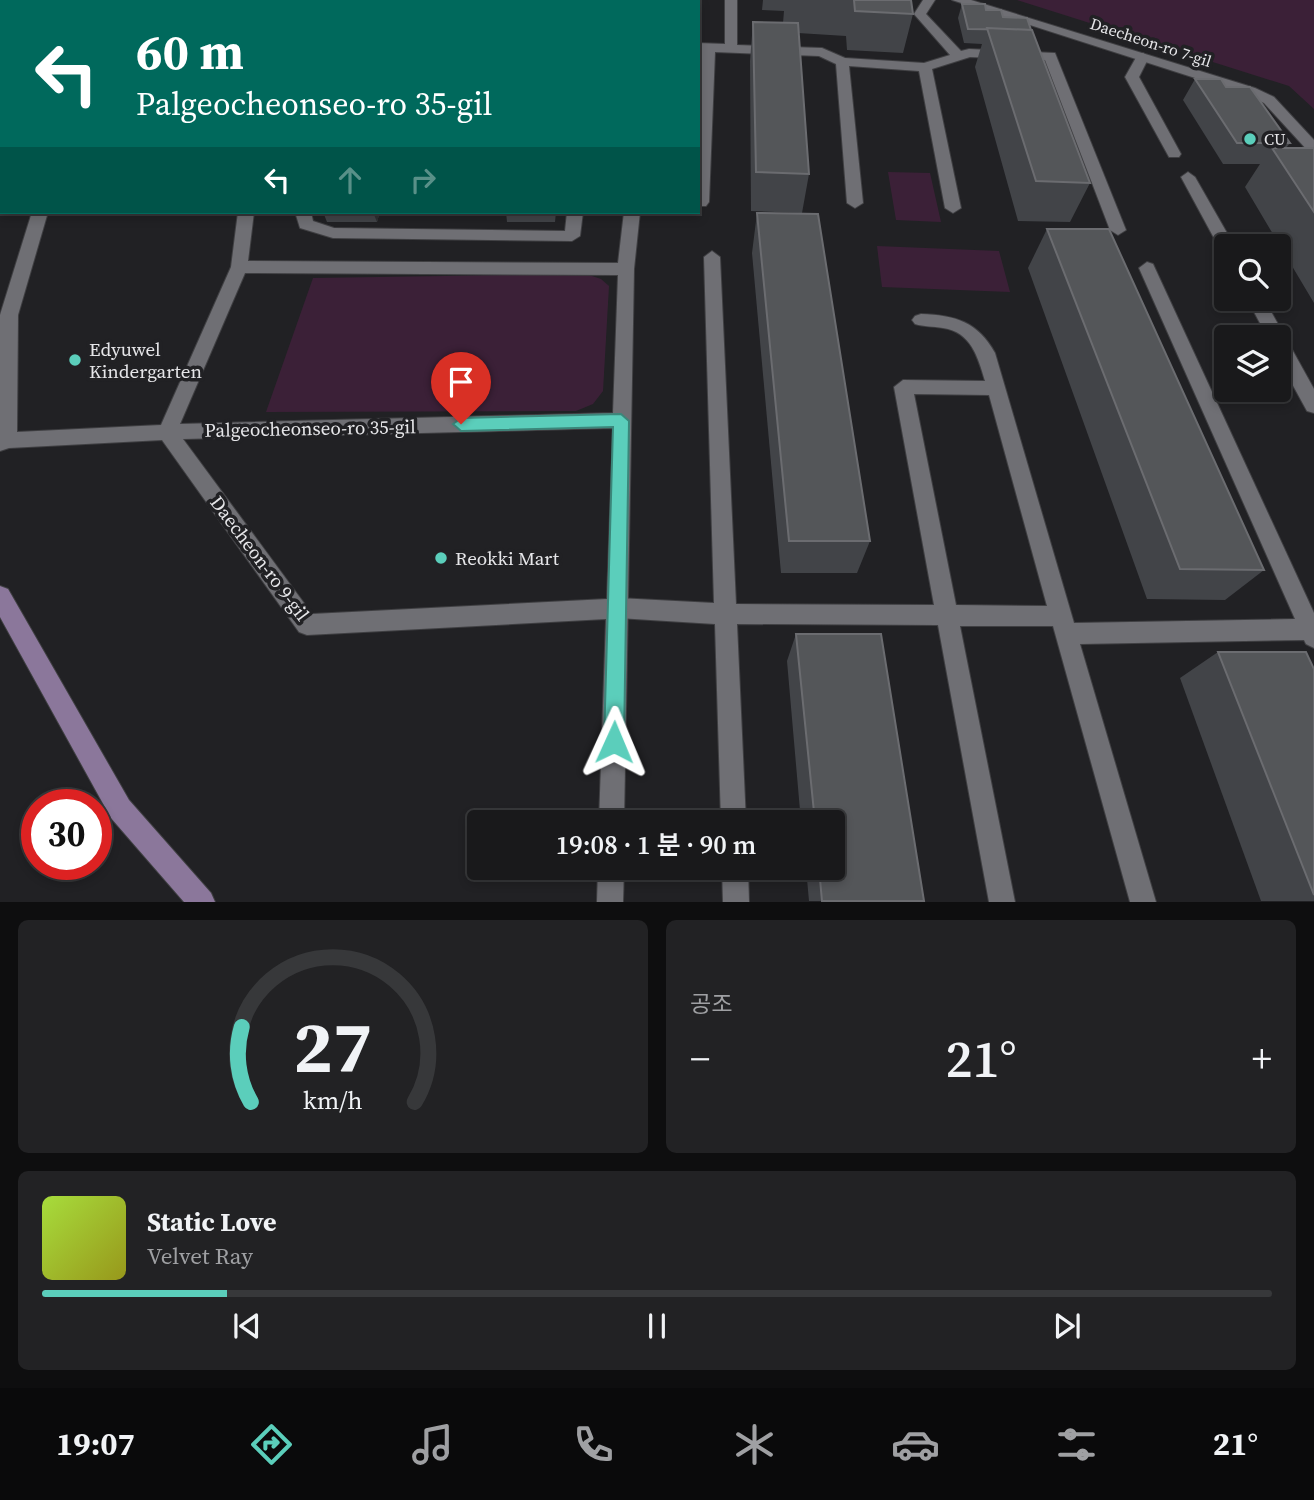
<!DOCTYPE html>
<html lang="ko">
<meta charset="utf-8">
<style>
:root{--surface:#19191b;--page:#222224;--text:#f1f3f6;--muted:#9fa0a3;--line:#37383a;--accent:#5bcebb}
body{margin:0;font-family:"Source Serif 4","Noto Sans KR",serif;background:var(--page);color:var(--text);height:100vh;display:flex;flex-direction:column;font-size:26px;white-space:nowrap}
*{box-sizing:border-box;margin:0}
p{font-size:23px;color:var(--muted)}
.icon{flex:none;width:38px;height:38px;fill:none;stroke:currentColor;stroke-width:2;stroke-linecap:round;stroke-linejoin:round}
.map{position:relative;height:902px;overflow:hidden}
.details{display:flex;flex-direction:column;gap:18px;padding:18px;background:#0e0e0f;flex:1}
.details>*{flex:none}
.banner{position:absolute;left:0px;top:0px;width:700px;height:214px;box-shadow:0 4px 10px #0003,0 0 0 2px var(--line);background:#00695c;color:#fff;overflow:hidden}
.controls{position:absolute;left:1214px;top:234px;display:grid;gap:14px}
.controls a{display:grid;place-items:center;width:77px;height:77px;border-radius:7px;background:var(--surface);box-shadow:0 4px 10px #0003,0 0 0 2px var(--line);font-size:35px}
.speed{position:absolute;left:21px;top:789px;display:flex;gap:14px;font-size:35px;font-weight:700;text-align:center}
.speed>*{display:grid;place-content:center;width:91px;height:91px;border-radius:50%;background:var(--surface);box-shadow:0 4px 10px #0003,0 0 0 2px var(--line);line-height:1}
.speed .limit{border:10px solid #d22;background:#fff;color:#111}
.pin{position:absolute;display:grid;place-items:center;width:60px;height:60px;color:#fff;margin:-72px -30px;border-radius:50% 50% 50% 0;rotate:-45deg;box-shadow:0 0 7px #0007}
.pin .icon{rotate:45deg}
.me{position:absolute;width:77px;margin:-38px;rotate:1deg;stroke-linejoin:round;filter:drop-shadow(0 0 5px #0008)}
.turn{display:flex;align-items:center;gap:24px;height:147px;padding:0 21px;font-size:32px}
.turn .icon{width:91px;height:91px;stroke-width:2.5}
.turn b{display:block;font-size:49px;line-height:60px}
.lanes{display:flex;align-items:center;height:66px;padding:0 21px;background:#0003;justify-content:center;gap:35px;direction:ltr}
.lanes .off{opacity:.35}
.big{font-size:52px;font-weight:600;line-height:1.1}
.details .tile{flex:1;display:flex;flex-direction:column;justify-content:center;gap:10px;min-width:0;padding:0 24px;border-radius:10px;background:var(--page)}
.details .dial{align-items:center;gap:0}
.dial svg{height:182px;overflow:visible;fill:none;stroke:var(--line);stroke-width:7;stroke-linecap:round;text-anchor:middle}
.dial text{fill:var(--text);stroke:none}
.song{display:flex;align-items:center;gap:21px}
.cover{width:84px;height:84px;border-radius:10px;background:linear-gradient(135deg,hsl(80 70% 55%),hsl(60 70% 35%))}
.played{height:7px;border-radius:4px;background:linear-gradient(90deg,var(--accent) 15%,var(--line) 15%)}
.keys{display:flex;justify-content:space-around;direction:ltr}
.heat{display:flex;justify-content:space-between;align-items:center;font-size:38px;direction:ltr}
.details .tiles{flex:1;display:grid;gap:18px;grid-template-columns:1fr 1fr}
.tile:last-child{grid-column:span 2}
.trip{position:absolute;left:467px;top:810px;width:378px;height:70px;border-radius:7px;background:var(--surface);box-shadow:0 4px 10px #0003,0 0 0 2px var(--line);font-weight:600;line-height:70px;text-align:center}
.tabs{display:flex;height:112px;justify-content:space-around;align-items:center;background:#0a0a0b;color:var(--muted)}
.tabs .icon{width:49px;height:49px}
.tabs .on{color:var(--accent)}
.tabs b{font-size:32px;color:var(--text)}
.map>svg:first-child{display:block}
.green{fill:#3b2037}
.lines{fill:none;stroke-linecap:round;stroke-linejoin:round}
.service-casing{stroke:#3f3f42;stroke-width:2}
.minor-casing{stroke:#3f3f42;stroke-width:2}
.secondary-casing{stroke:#3f3f42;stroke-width:2}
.service{fill:#6f6f74;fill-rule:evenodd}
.minor{fill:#6f6f74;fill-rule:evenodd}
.secondary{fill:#8b779b;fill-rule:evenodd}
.wall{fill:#424448}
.shaded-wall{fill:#2e2f32}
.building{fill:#545659;stroke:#6b6c70;stroke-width:2}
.route{fill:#5bcebb;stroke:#3b867a;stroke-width:2}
.poi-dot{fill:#5bcebb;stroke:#212124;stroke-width:2.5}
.labels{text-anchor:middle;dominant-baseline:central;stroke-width:7;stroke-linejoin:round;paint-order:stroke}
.far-street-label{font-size:16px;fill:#e6e6e9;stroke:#212124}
.far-poi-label{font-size:16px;fill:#e6e6e9;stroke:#212124;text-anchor:start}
.poi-label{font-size:19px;fill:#e6e6e9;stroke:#212124;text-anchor:start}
.street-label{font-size:19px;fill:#e6e6e9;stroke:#212124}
</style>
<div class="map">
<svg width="1314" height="902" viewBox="0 0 1314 902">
<rect width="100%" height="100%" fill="#212124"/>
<g class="green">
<path d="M1017 0H1314V109L1289 86Z"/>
<path d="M888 172 930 173 941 222 896 220Z"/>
<path d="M877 246 999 251 1010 292 882 287Z"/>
<path d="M586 274 601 279 609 286 603 391 593 404 576 411 266 412 313 278Z"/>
</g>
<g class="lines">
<defs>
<g id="service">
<path d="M725 0H737V45L822 48 845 58 924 63 950 55 914 14 923 0H935L926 14 961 51 969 49 1055 53 1126 230 1118 235 1110 230 1045 60 970 57 932 69 961 208 953 213 945 208 919 71 849 66 863 203 855 208 847 203 836 64 819 56 715 52 709 202 706 206H698L702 51H698V43L725 44Z"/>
<path d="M1143 53 1149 57 1139 77 1181 154 1179 157H1169L1125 77 1138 54Z"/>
<path d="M1188 172 1195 177 1235 247H1227V252L1221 251 1181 177Z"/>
<path d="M295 212H311L313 221 334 228 565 231 567 212H583L580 236 572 241 333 238 300 228Z"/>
<path d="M712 251 720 257 736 604 934 605 894 387 903 380 985 381C978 357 971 332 943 328 933 326 924 327 915 324L912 320 915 316 921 314C955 315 978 322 995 353L1074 623 1295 619 1139 268 1147 262 1153 264 1314 613V648L1306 644 1304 640 1080 644 1156 902H1130L1053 626H960L1015 902H989L938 625 737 624 746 822H721L715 624 618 618 610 615 607 608 610 601 618 598 714 603 704 257ZM914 394 989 395 1047 606 956 605Z"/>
<path d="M1247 299H1264L1314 389V413L1307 411 1279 360V338H1268Z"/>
<path d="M722 868H748L749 902H723Z"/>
</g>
<g id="minor">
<path d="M117 0H132L133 2H118Z"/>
<path d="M155 0H169L154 2Z"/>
<rect x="668" y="0" width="12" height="2"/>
<path d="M952 0H971L1255 88 1274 97 1314 140V153L1309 152 1264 103 1245 94Z"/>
<rect x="0" y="35" width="2" height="8"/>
<rect x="0" y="177" width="2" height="10"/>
<path d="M32 212H48L18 315 17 432 161 425 231 267 238 212H254L248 261 618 263 624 212H640L634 269 624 822H599L606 619 307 635 299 632 162 440 9 448 0 451V315ZM245 273 618 275 613 413 180 424ZM613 428 607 599 312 614 183 439Z"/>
<path d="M598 868H624L623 902H597Z"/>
</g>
<path id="secondary" d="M0 586 8 589 129 800 211 893 215 902H184L111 818 0 617Z"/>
</defs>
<use href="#service" class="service-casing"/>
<use href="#minor" class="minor-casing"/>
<use href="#secondary" class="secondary-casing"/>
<use href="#service" class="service"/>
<use href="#minor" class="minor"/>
<use href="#secondary" class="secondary"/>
</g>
<g class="wall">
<path d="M19 0H104L105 2H20Z"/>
<path d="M466 0H575L574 2H466Z"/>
<path d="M576 0H629V2H577Z"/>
<path d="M763 0H911L913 14 903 53 847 50 846 36 798 33 809 174 802 213 751 211 750 61 753 22 783 23 784 11 762 10Z"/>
<path d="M962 4 986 10 1003 17 1090 183 1070 222 1018 221 975 67 982 44 964 43 958 18Z"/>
<path d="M1195 79 1226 87 1290 143 1286 148H1314V303L1245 187 1260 164H1223L1183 100Z"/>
<path d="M323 212H380L377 222H327Z"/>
<path d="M506 212H556L555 222H507Z"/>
<path d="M757 213 870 541 857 573H781L752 253Z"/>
<path d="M1047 229 1264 570 1225 600 1147 599 1028 268Z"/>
<path d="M796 634 924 901H809L806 868H833V822H801L787 661Z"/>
<path d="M1218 652 1314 669V901H1261L1180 678Z"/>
</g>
<g class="shaded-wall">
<path d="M39 0H104L105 2H37L36 1Z"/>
<path d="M466 0H510L508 2H466Z"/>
<path d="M542 0H551V2H540Z"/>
<rect x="618" y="0" width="11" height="2"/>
<path d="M0 140H2V165L0 163Z"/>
<path d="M373 212H380L377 222Z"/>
</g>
<g class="building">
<path d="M505 0H542L540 2H504Z"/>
<path d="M581 0H586L612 2H580Z"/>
<path d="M854 0H911L913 14 855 11Z"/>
<path d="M962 4H985L986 10H1001L1003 17 1027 18 1031 30 968 29Z"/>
<path d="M753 22 798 23 809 174 756 172Z"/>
<path d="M987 28 1032 30 1090 183 1036 181Z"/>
<path d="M1195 79H1221L1226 87H1250L1290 143H1237Z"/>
<path d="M2 91V140H0V95Z"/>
<path d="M1272 148H1314V212Z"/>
<path d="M757 213 818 214 870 541H789Z"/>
<path d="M1047 229H1109L1264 570 1180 569Z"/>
<path d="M796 634H881L924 901H822L819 868H833V822H815Z"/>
<path d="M1218 652H1306L1314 669V895Z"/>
</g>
<path class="route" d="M621 414 629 421 624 742 621 749 614 752 607 749 604 742 613 427 461 431 453 424 461 418Z"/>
<g class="poi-dot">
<circle cx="1250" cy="139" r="7"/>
<circle cx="75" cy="360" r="7"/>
<circle cx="441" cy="558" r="7"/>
</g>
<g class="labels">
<g class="far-street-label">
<text transform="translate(1151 42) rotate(18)">Daecheon-ro 7-gil</text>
</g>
<g class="far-poi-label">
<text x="1264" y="139">CU</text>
</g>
<g class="poi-label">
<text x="89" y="349">Edyuwel<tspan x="89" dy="22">Kindergarten</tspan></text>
<text x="455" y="558">Reokki Mart</text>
</g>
<g class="street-label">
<text transform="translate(310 428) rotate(-1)">Palgeocheonseo-ro 35-gil</text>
<text transform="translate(260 558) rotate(53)">Daecheon-ro 9-gil</text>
</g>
</g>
</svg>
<div class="controls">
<a><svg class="icon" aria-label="search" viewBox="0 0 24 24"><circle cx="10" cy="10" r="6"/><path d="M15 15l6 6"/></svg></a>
<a><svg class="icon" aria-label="layers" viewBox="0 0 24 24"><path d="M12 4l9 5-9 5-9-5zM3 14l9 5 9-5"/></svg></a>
</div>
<div class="speed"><div class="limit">30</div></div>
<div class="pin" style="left:461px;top:424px;background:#d93025"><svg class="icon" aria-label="arrive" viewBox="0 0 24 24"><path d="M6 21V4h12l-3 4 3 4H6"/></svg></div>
<svg class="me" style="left:614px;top:742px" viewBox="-20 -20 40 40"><path d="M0-17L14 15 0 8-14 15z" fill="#5bcebb" stroke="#fff" stroke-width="4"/></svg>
<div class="trip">19:08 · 1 분 · 90 m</div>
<div class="banner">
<div class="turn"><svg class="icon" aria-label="left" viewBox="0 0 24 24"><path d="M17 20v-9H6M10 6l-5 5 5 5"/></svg><div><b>60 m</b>Palgeocheonseo-ro 35-gil</div></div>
<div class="lanes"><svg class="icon" aria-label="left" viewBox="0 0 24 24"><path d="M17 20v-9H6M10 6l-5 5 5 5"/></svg><svg class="icon off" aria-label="ahead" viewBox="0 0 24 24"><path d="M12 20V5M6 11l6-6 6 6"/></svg><svg class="icon off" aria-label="right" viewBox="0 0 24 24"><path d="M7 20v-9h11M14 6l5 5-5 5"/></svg></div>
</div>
</div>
<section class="details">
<div class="tiles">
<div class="tile dial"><svg viewBox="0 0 100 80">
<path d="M14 69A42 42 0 1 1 86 69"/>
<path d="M14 69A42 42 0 0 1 10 36" stroke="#5bcebb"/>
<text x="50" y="56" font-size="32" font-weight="700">27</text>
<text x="50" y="72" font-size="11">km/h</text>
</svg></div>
<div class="tile"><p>공조</p>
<div class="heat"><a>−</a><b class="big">21°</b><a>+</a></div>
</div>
<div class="tile">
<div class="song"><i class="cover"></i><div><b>Static Love</b><p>Velvet Ray</p></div></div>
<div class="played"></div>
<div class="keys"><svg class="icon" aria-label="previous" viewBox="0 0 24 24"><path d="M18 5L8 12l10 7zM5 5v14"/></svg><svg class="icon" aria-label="pause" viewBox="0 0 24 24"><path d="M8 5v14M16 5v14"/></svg><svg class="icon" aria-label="next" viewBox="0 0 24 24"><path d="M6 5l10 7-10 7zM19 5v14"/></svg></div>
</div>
</div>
</section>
<nav class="tabs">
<b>19:07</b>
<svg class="icon on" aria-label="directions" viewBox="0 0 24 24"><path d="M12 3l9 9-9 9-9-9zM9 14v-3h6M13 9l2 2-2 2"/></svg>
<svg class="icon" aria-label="music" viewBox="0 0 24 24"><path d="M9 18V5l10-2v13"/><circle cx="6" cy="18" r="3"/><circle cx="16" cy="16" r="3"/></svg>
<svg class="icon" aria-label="phone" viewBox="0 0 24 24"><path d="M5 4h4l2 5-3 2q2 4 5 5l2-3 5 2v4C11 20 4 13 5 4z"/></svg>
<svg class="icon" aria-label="climate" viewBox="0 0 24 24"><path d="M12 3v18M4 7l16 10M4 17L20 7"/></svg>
<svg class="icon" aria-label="car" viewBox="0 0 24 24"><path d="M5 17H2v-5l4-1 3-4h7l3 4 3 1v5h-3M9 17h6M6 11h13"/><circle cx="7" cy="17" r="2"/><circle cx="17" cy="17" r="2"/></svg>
<svg class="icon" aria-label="filters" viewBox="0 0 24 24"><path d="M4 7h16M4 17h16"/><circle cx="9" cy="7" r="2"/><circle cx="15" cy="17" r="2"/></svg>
<b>21°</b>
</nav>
